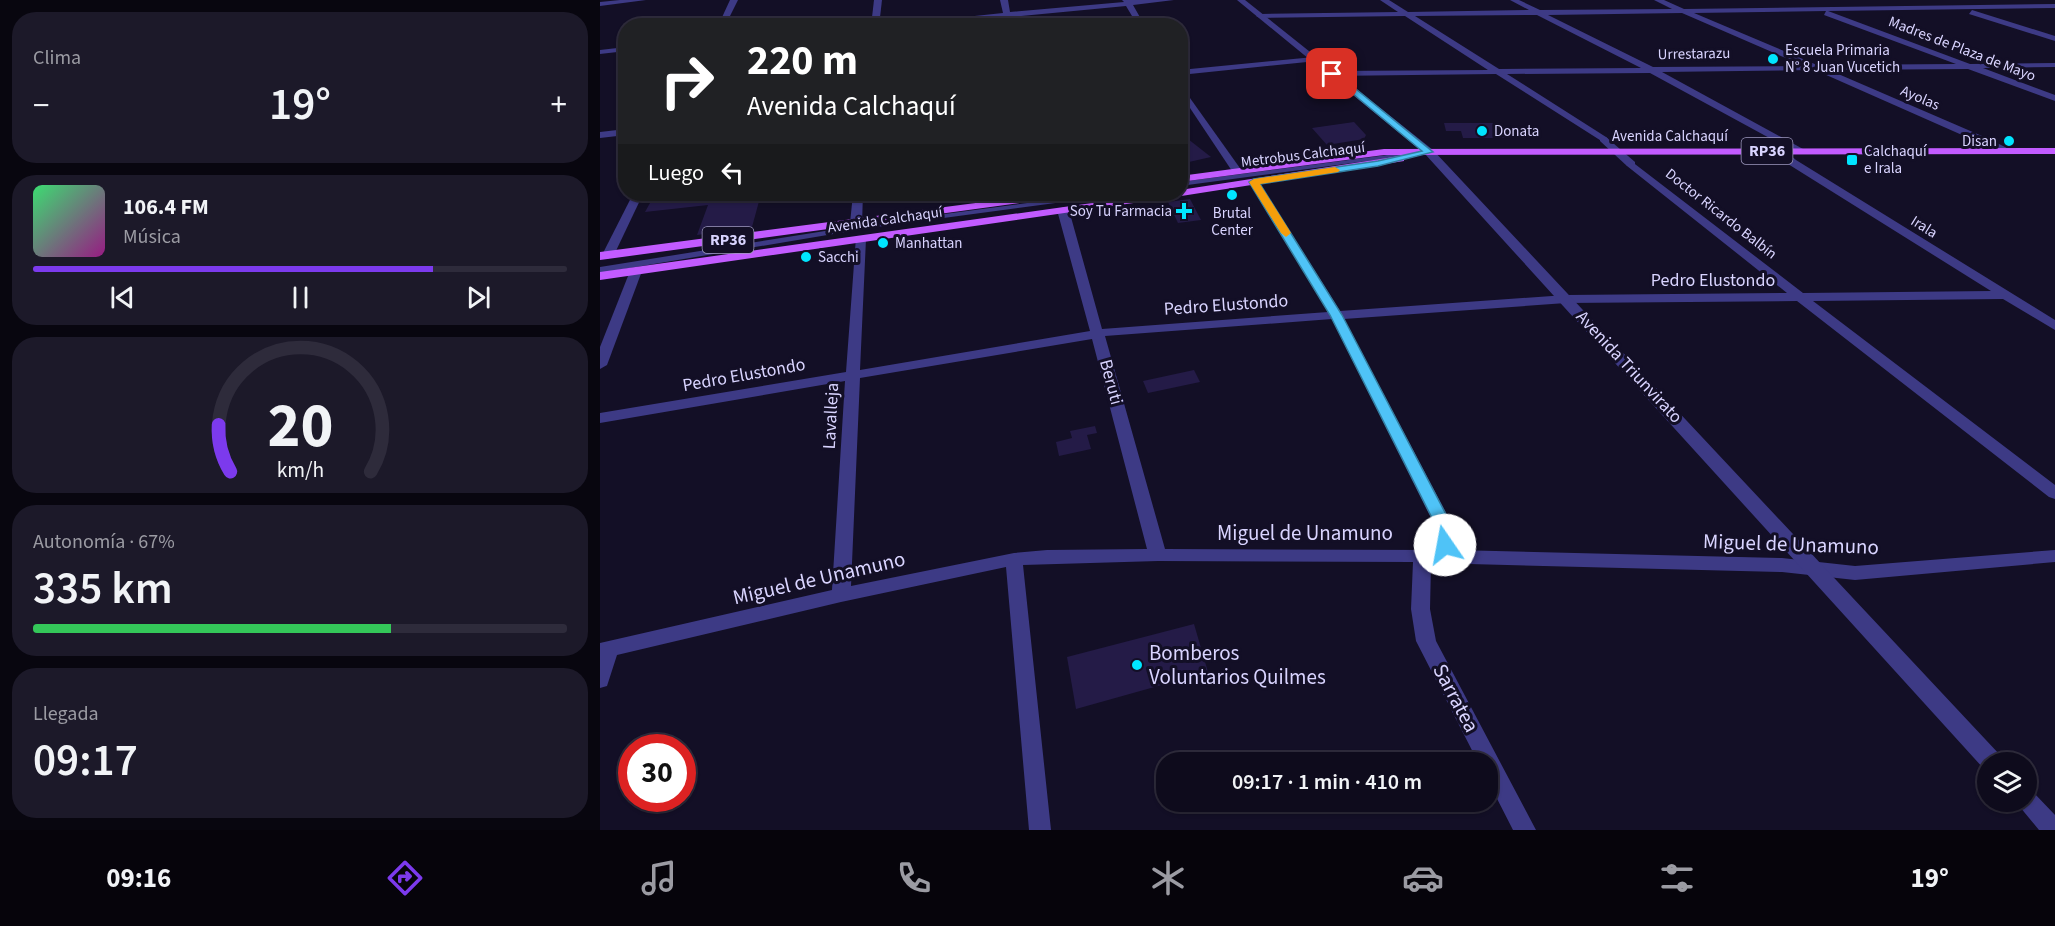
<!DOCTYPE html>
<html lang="es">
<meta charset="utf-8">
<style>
:root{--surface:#0e0b1c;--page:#1c1929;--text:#f1f3f6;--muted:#9b9ba3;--line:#2e2b3b;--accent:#7c3aed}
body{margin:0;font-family:"Source Sans 3",sans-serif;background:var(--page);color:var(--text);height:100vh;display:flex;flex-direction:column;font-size:22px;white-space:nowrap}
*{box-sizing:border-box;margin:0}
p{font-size:20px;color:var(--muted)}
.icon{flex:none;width:33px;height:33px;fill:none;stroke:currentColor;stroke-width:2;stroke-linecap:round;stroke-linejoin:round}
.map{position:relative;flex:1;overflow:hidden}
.sheet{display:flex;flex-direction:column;gap:12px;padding:12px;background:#08060f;width:600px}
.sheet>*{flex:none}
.banner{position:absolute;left:18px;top:18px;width:570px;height:183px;border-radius:24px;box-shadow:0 2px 4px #0004,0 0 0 2px var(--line);background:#202124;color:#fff;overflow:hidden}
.controls{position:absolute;left:1377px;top:752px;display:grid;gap:12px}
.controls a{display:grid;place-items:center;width:60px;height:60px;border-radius:50%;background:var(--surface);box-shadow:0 2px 4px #0004,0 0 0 2px var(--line);font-size:30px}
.speed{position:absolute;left:18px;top:734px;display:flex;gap:12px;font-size:30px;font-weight:700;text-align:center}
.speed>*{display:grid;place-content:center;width:78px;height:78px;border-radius:50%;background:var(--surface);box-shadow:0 2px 4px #0004,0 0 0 2px var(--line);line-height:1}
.speed .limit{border:9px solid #d22;background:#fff;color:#111}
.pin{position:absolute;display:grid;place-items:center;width:51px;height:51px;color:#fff;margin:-26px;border-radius:12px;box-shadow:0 3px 9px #0006}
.me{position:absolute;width:66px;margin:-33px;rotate:348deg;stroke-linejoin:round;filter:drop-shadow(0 0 4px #0008)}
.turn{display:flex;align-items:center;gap:21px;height:126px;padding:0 30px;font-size:27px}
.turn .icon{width:78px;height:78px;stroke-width:2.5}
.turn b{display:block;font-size:42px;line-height:51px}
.then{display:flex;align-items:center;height:57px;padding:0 30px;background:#0003;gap:12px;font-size:22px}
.big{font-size:45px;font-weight:600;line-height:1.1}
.sheet .card{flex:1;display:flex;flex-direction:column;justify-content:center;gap:9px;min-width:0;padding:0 21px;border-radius:24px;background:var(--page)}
.sheet .dial{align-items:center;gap:0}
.dial svg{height:156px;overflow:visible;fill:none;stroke:var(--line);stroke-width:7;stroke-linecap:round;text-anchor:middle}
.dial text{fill:var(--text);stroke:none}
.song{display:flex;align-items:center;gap:18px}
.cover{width:72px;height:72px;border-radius:9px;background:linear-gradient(135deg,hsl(140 70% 55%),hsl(310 70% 35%))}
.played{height:6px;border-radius:3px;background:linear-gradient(90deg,var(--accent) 75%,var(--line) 75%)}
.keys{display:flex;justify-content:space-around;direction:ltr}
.heat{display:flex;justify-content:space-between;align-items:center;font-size:33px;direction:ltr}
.charge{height:9px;border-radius:4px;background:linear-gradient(90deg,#34c759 67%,var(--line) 0)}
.trip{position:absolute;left:556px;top:752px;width:342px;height:60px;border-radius:24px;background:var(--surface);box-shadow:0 2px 4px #0004,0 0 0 2px var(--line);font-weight:600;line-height:60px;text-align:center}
.dock{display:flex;height:96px;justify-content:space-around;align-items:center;background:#06040b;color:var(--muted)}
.dock .icon{width:42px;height:42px}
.dock .active{color:var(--accent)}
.dock b{font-size:27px;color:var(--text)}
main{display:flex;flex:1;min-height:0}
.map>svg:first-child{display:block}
.building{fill:#241b47}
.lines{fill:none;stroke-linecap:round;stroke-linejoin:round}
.service{fill:#3d3a85;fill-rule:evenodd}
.pedestrian{fill:#3d3a85;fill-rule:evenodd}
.minor{fill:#3d3a85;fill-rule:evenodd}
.tertiary{fill:#3d3a85;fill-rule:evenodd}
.primary{fill:#c25bff;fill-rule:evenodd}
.route{fill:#4fc3f7;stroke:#337fa1;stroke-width:1.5}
.slow{fill:#f59e0b}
.poi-dot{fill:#00e5ff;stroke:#130f26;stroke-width:2}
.labels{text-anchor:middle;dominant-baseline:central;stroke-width:6;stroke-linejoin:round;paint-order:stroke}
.far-street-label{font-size:15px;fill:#d9d4ff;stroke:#130f26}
.far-poi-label{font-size:15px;fill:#d9d4ff;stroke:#130f26;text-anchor:start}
.shield{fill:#130f26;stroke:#9e99be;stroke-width:1.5}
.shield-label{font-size:16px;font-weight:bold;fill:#d9d4ff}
.street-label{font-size:18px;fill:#d9d4ff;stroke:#130f26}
.near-street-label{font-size:21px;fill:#d9d4ff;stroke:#130f26}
.near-poi-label{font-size:21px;fill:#d9d4ff;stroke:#130f26;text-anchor:start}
</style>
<main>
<section class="sheet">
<div class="card"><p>Clima</p>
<div class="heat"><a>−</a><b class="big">19°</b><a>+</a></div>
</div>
<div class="card">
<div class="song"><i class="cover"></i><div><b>106.4 FM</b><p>Música</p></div></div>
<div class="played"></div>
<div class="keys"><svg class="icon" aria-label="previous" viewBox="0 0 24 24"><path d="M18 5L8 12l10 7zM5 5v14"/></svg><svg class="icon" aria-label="pause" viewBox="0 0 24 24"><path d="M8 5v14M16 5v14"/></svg><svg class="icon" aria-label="next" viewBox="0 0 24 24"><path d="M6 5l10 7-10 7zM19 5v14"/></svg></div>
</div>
<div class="card dial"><svg viewBox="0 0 100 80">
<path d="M14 69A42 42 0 1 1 86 69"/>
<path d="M14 69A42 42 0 0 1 8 45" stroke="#7c3aed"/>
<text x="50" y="56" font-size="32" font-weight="700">20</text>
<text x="50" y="72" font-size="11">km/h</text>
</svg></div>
<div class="card"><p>Autonomía · 67%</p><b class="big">335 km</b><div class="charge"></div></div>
<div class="card"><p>Llegada</p><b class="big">09:17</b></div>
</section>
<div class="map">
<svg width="1455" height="830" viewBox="0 0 1455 830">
<rect width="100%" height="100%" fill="#130f26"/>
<g class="building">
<path d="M754 122 766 135 764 139 727 145 712 128Z"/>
<path d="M844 123H901L906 138H863L861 131H846Z"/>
<path d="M588 139 611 157 580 164V141Z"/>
<path d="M128 194H161L152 227 97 235 108 205 45 212 50 203Z"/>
<path d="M590 199 601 220 578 223 568 202Z"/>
<path d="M594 370 600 382 548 393 543 381Z"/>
<path d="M495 426 497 433 487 435 491 449 459 456 456 442 472 438 470 431Z"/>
<path d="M594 624 608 672 476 709 467 657Z"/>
</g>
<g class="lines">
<g class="service">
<path d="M818 151 820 152V154L580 186V182Z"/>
<path d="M495 194H512L508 196 269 228 0 273V267L269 224Z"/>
</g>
<path class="pedestrian" d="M1000 137H1006L1035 162V166H1027L1000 141Z"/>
<g class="minor">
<path d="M20 0H46L0 6V2Z"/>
<path d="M130 0H138L125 26H118Z"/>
<path d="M274 0H282L279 26H271Z"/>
<path d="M400 0H408L410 12 524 2 522 0H574L533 5 545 26H538L526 6 411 17 414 26H406L404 17 313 26H280L403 13Z"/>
<path d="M780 0H789L808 12 929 10 910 0H919L940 10 1072 9 1054 0H1064L1084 9 1455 4V8L1228 11 1370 64 1455 63V67L1383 68 1455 95V101L1368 69 1229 70 1389 139 1409 149 1410 151 1405 154 1215 70 1062 72 1203 149 1204 151 1199 154 1050 73 907 74 1006 137 1008 139 1003 142 896 74 730 76 729 74 733 71 888 70 805 16 660 18 656 16 660 14 798 12ZM1226 11 1224 15 1356 64 1217 65 1094 13ZM1082 13 1204 66 1053 67 948 15ZM937 15 1041 68 899 69 815 16Z"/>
<path d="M1372 10 1455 36V41L1369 14Z"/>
<path d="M26 47V51L0 54V50Z"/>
<path d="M714 57H717V61L580 75V70Z"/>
<path d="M580 84 642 171 641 173 632 171 580 93Z"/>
<path d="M26 129V135L0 138V132Z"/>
<path d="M1175 149H1183L1196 160 1455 320V330L1403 299 1213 301 1455 485V499L1449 497 1197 301 966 303 744 319 851 522 854 550 1182 558 1255 566 1455 550V562L1255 580 1182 572 831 563 830 609 836 641 936 830H913L888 781V762H878L816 641 811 609 813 562 558 561 423 565 451 830H429L406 567 241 602 17 655 7 686 0 688V643L232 590 245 381 0 423V413L246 372 256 237 260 236 266 239 260 370 490 331 457 210 463 207 469 210 502 329 728 312 649 182 654 179 659 182 740 311 966 295 1187 293 1027 166 1026 164 1031 161 1203 293 1391 291 1188 164 1175 153ZM732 319 833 522 836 550 565 549 505 336ZM492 339 547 549 447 550 414 553 251 586 260 378Z"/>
<path d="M33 194H43L14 255 8 259 4 258 2 255Z"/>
<path d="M253 194H263L262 223 256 226 250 223Z"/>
<path d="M36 267 42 271 7 365 0 369V347L30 271Z"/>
</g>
<g class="tertiary">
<path d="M637 0H645L833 150 1400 755 1403 762H1388V770L1384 769 825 154Z"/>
<path d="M1426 790 1434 793 1455 815V830H1439L1415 801H1426Z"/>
</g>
<g class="primary">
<path d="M1455 148V154L784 155 580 182V176L784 149Z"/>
<path d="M800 156 804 157V161L575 197 0 280V272L556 194H580V190Z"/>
<path d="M444 194H469L464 197 0 260V252Z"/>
</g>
</g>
<path class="route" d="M730 72H735L833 152 778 166 660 184 742 315 850 522 853 545 851 549H840L834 522 730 315 649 182 654 179 778 161 822 151 730 75Z"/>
<path class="slow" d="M735 167 740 170 738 172 660 184 691 233 686 237 681 233 649 182 654 179Z"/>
<g class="poi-dot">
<circle cx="1173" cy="59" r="6"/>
<circle cx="882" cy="131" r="6"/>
<circle cx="1409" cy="141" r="6"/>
<rect x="1246" y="154" width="12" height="12" rx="3"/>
<circle cx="632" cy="195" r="6"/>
<path d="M581 202h6v6h6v6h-6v6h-6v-6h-6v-6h6z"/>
<circle cx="283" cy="243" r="6"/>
<circle cx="206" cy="257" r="6"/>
<circle cx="537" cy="665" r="6"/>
</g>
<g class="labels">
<g class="far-street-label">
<text transform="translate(1362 49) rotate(21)">Madres de Plaza de Mayo</text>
<text transform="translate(1094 54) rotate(-1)">Urrestarazu</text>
<text transform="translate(1320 98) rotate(23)">Ayolas</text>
<text x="1070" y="136">Avenida Calchaquí</text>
<text transform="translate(703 155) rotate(-7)">Metrobus Calchaquí</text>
<text transform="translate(1121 214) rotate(38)">Doctor Ricardo Balbín</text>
<text transform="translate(285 220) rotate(-8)">Avenida Calchaquí</text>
<text transform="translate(1324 227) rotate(32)">Irala</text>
</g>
<g class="far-poi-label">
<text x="1185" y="50">Escuela Primaria<tspan x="1185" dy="17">N° 8 Juan Vucetich</tspan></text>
<text x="894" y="131">Donata</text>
<text x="1397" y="141" text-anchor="end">Disan</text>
<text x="1264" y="151">Calchaquí<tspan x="1264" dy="17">e Irala</tspan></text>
<text x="572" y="211" text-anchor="end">Soy Tu Farmacia</text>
<text x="632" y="213" text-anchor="middle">Brutal<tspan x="632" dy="17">Center</tspan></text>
<text x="295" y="243">Manhattan</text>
<text x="218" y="257">Sacchi</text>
</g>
<g class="shield">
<rect x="1141.5" y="138" width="51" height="26" rx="4.5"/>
<rect x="102.5" y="227" width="51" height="26" rx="4.5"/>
</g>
<g class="shield-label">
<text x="1167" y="151">RP36</text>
<text x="128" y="240">RP36</text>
</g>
<g class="street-label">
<text x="1113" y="280">Pedro Elustondo</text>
<text transform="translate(626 305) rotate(-4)">Pedro Elustondo</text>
<text transform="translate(1029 367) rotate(47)">Avenida Triunvirato</text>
<text transform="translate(144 375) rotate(-10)">Pedro Elustondo</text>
<text transform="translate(511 382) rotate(75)">Beruti</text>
<text transform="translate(231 416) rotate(-87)">Lavalleja</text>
</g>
<g class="near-street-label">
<text x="705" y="533">Miguel de Unamuno</text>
<text transform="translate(1191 544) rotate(2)">Miguel de Unamuno</text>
<text transform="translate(219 578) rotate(-13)">Miguel de Unamuno</text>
<text transform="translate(856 698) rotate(62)">Sarratea</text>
</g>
<g class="near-poi-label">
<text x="549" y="653">Bomberos<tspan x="549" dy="24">Voluntarios Quilmes</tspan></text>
</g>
</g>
</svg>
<div class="controls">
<a><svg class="icon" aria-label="layers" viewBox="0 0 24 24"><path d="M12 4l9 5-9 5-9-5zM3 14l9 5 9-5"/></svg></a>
</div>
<div class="speed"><div class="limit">30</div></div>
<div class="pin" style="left:732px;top:74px;background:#d93025"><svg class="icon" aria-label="arrive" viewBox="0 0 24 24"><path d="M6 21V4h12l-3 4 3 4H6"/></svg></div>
<svg class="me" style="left:845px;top:545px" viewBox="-20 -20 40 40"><circle r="19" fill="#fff"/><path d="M0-13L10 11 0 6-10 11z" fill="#4fc3f7"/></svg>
<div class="trip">09:17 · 1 min · 410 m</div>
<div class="banner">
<div class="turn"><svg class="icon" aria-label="right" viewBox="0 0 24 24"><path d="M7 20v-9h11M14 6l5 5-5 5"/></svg><div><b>220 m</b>Avenida Calchaquí</div></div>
<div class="then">Luego<svg class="icon" aria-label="left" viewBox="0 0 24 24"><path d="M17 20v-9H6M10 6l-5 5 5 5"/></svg></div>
</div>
</div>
</main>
<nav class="dock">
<b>09:16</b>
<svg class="icon active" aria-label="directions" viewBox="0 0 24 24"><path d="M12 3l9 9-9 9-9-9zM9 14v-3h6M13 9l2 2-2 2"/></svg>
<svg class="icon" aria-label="music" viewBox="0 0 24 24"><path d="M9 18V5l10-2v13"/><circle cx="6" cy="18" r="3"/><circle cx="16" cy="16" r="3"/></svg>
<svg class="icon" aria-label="phone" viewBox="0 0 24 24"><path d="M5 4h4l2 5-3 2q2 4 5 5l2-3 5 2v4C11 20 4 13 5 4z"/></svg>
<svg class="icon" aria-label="climate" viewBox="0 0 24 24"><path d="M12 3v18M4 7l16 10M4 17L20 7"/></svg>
<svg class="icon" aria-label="car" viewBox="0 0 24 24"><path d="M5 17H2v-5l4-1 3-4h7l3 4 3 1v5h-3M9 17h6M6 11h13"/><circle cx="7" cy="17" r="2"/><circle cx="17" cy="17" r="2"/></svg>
<svg class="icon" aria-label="filters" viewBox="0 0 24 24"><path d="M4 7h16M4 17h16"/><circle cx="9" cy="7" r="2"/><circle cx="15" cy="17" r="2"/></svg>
<b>19°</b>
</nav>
